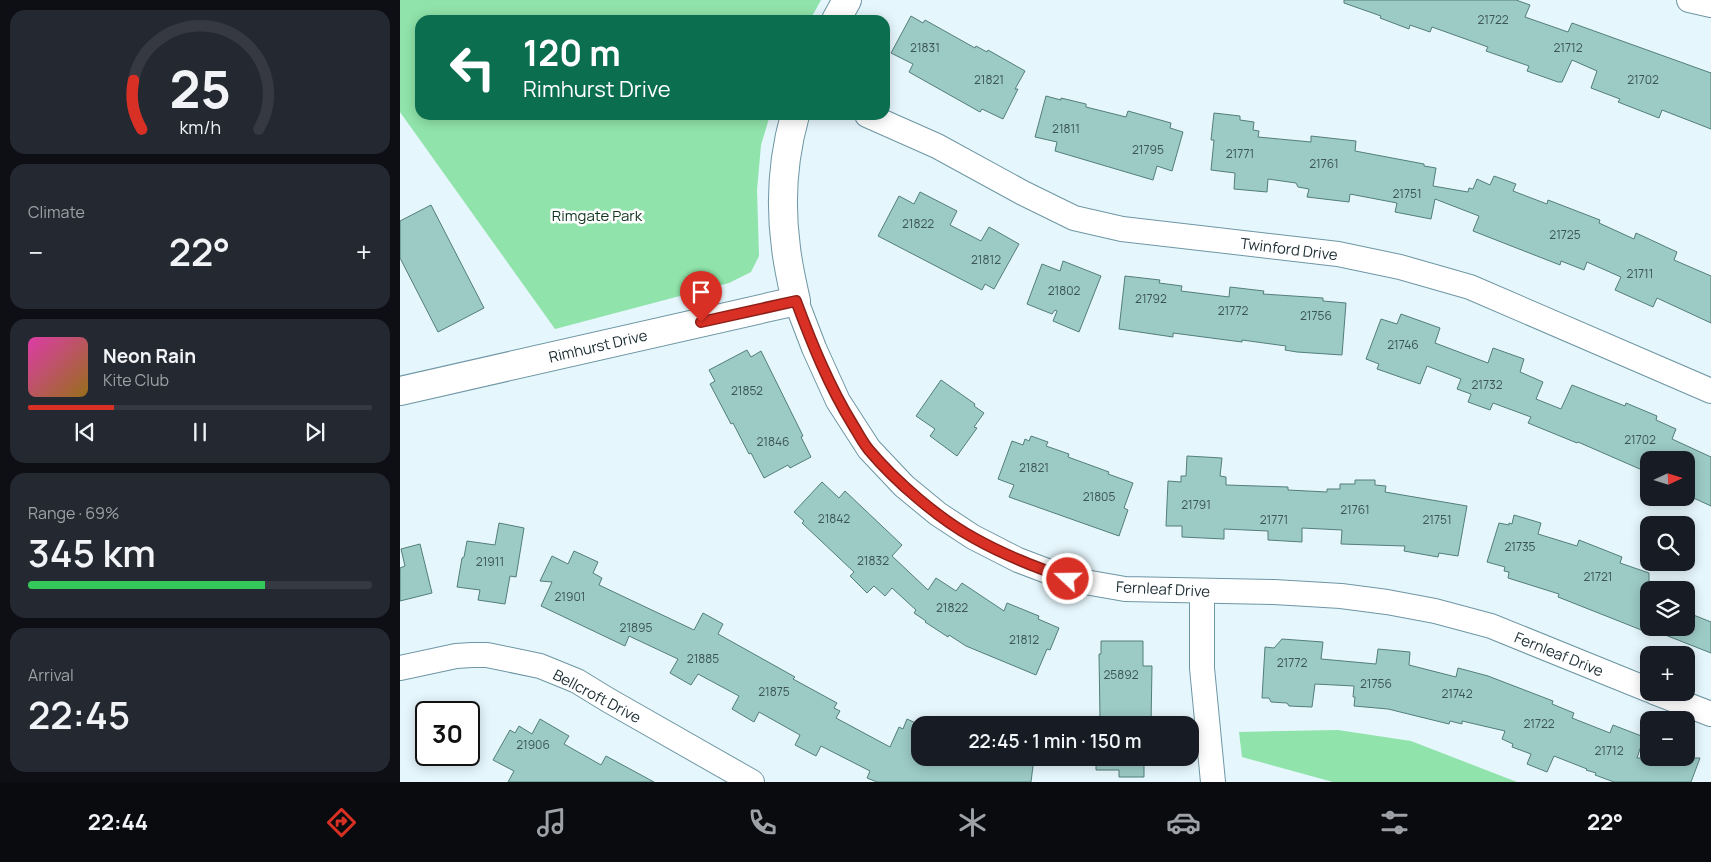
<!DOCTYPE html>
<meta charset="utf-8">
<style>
:root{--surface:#171b24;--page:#242831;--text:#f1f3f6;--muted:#9ea1a6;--line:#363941;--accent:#d93025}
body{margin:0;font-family:Manrope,sans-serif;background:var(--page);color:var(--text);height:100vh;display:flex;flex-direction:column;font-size:19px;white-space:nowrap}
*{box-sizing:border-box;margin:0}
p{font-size:16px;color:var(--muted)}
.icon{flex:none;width:28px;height:28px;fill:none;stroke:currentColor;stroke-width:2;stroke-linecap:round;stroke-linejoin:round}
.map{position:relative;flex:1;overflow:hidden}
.side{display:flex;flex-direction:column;gap:10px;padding:10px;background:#0d0f14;width:400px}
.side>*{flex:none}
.guide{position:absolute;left:15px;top:15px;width:475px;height:105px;border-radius:15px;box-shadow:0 2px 12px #0003;background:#0b6e4f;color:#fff;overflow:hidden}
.needle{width:32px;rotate:86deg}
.controls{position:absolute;left:1240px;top:451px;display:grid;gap:10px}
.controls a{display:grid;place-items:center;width:55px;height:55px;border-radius:10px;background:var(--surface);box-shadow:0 2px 12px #0003;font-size:25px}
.speed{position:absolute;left:15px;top:701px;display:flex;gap:10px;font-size:25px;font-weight:700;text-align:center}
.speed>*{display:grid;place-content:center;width:65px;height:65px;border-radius:50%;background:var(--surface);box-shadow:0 2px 12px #0003;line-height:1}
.speed .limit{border:2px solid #111;border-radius:8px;background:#fff;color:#111}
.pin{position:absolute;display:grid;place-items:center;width:42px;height:42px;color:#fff;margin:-51px -21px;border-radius:50% 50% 50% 0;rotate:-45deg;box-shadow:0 0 5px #0007}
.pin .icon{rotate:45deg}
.me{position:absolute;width:55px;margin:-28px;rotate:291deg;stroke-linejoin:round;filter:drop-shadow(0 0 4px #0008)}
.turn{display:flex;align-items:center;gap:18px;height:105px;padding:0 25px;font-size:22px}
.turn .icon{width:65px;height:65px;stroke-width:2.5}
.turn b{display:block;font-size:35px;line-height:42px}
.big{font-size:38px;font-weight:600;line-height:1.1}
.side .card{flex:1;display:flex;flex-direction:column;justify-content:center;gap:8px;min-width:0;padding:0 18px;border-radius:15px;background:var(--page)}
.side .dial{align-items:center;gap:0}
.dial svg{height:130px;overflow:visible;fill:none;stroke:var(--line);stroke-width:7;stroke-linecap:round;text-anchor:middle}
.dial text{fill:var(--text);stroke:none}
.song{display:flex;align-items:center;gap:15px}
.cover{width:60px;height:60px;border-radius:8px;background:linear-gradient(135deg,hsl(320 70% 55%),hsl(40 70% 35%))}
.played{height:5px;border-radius:2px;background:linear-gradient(90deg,var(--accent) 25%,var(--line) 25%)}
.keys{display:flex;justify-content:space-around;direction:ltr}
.heat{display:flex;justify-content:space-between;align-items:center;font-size:28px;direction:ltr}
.charge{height:8px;border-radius:4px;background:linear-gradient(90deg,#34c759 69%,var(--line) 0)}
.trip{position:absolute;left:511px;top:716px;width:288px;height:50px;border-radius:15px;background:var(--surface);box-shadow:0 2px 12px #0003;font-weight:600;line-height:50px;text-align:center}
.tab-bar{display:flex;height:80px;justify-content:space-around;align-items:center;background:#090b0e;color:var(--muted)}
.tab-bar .icon{width:35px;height:35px}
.tab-bar .selected{color:var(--accent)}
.tab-bar b{font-size:22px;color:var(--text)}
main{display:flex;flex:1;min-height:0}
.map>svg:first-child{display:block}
.green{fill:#90e3aa}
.building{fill:#9ccac5;stroke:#537e7a}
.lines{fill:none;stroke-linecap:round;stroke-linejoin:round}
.street-casing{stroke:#6e96a4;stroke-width:26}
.secondary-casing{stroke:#6e96a4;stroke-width:30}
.street{stroke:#fff;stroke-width:24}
.secondary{stroke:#fff;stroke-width:28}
.route-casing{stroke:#8d1f18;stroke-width:12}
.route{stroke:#d93025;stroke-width:9}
.labels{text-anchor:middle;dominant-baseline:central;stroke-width:5;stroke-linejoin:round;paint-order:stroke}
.number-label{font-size:12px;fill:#3b5457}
.park-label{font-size:15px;fill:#11351f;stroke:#fff}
.street-label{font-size:15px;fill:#1b2c32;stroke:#fff}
</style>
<main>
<section class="side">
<div class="card dial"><svg viewBox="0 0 100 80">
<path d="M14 69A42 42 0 1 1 86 69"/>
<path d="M14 69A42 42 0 0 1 9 39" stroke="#d93025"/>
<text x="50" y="56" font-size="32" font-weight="700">25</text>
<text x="50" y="72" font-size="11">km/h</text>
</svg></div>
<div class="card"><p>Climate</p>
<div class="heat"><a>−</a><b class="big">22°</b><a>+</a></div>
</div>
<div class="card">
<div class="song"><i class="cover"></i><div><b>Neon Rain</b><p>Kite Club</p></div></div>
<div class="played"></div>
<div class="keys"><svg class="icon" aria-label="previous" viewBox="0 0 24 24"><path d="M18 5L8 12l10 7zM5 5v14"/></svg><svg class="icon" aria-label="pause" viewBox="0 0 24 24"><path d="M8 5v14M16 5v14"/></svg><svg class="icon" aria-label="next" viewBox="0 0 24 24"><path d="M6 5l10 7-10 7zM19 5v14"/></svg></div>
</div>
<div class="card"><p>Range · 69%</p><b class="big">345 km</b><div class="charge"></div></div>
<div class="card"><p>Arrival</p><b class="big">22:45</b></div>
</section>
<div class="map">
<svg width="1311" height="782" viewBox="0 0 1311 782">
<rect width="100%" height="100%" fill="#e5f6fc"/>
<g class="green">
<path d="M0 0H421L410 20H20V115H370L361 145 357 190 359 256 351 272 329 283 155 329 0 112Z"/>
<path d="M938 730 1011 741 1117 782H933L842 757 839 732Z"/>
</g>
<g class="building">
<path d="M944 0H1116L1130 5 1125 17 1168 32 1172 23 1311 73V129L1262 110 1259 118 1218 102 1220 99 1191 88 1197 71 1172 60 1162 82H1158L1127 71 1129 66 1086 51 1088 47 1032 27 1030 32 1010 25 1009 29 980 18 981 16 944 3Z"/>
<path d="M511 16 523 23 525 20 575 48 576 46 587 52 588 50 625 71 615 89H618L603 119 582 109 580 112 509 72 513 64 491 53Z"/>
<path d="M646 96 661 100V98L686 104V107L726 117 728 111 771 123 770 128 783 132 772 171 757 166 753 180 655 151 657 142 635 137Z"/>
<path d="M814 113 840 116V120L854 122 853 130 859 131 858 137 911 142V136L956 141 955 151 1024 164V166L1036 168 1033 186 1068 192 1069 188 1073 189 1077 179 1090 185 1094 176 1116 184 1113 191 1147 204 1148 200 1200 220 1199 223 1234 239 1236 233 1277 252 1274 260 1311 276V323L1257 298 1253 307 1215 290 1221 277 1187 262 1184 270 1161 261 1160 265 1073 231 1079 216 1035 199 1031 219 995 212 997 203 950 194 949 202 907 197 909 189 898 187 896 183 868 179 867 192 834 189 835 173 811 170 814 140H811Z"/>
<path d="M520 192 557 211 550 225 581 241 589 227 619 244 594 289 585 284 582 290 478 236 499 196 514 204Z"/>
<path d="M31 205 84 308 38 332 0 258V221Z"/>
<path d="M663 261 701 276 679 332 653 321 657 311 655 310 652 314 627 304 642 264 660 271Z"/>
<path d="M725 276 760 280 759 283 782 286 781 291 829 297 830 287 864 291 863 294 923 298V301L946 303 942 355 897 352 885 350 886 346 842 340V342L773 333V337L719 329Z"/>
<path d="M1001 314 1040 328 1035 343 1088 363 1093 348 1124 359 1120 372 1143 382 1136 399 1161 409 1172 385 1225 406 1226 403 1257 416 1256 420 1276 429 1272 439 1311 457V506L1287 495 1289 490 1286 489V460H1249V473L1178 442 1177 443 1128 423 1131 417 1093 403 1090 410 1068 402 1071 394 1057 389 1061 379 1027 366 1020 384 977 369 979 364 966 359 981 319 997 324Z"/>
<path d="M347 350 351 357 361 351 403 436 401 437 411 457 390 468 388 465 364 478 351 453 349 454 333 423 331 424 310 384 315 381 309 370Z"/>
<path d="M541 380 575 404 574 406 584 413 574 427 577 428 557 456 530 436 535 429 516 416Z"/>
<path d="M631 436 648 442 646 446 669 454 668 457 709 472 708 474 733 483 724 508 728 510 719 536 609 497 614 485 598 479 612 441 623 445 625 439 629 441Z"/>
<path d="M787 456 822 458 820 476 826 477V485L888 487V490L927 492V489H940V484H955V480H975V485L986 486 985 492 1067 506 1058 556 1039 553 1038 557 1004 551 1005 546 941 544 942 530 902 528V542L868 540V531L824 529V539L782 537V526H766L768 481 781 482V476H786Z"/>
<path d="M422 482 439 498 445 491 502 545 492 556 528 590 536 578 556 591 562 583 604 611 607 603 639 616 638 619 659 628 650 650 647 649 636 675 566 646 549 635 548 637 525 622 526 621 514 613 516 610 492 588 485 596 474 586 467 593 450 576 454 572 402 523 404 521 394 512Z"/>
<path d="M1114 515 1141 523 1138 534 1177 546 1179 540 1222 557 1220 563 1249 573V633L1158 597 1159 594 1108 578 1109 572 1104 571 1105 567 1087 562 1099 523 1109 525V523L1112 524Z"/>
<path d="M99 523 124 528 116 577 110 576 105 604 78 600 80 590 57 587 62 558 64 557 67 541 95 545Z"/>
<path d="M20 544 32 593 0 601V568L5 566 1 549Z"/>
<path d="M174 551 198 562 193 573 202 578 199 585 294 630 303 613 323 624 318 634 395 677 393 679 437 703 434 708 440 711 436 718 490 747 499 727 503 729 507 719 520 725V758H634L631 782H477L467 778 470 771 421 746 416 756 395 745 400 735 359 712 354 722 332 709 339 696 298 674 291 685 270 673 278 659 229 636 225 646 141 606 152 582 140 581 152 556 168 564Z"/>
<path d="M1286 612 1311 622V653L1250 629 1286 628Z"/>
<path d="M882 639 923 642 921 659 976 664 978 649 1010 652 1009 665 1056 677 1058 668 1088 676 1153 701 1152 704 1174 713 1172 718 1210 733 1213 725 1244 737 1237 758H1300L1291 782H1214L1195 775 1196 773 1186 770 1187 769 1154 756 1147 772 1127 764 1131 754 1112 747 1113 744 1102 739 1105 731 1062 721V724L1050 721 1049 724 988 709 954 706 955 697H953L954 686 915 684 912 707 889 706 887 703 871 702 869 698H862L865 647 874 648Z"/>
<path d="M701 641H743V666H752L751 725H696V719H700L699 654H701Z"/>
<path d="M140 719 169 736 164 744 201 765 206 756 254 782H108L114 771 93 760 110 730 115 733 119 726 132 734Z"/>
<path d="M696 758H744V777H719V770H696Z"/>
</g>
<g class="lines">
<defs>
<g id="street">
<path d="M1289 0 1311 5"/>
<path d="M467 115 537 146 623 193 674 218 722 229 938 254 1000 267 1070 287 1311 391"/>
<path d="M396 301 414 348 438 401 469 449 504 486 538 514 573 537 618 560 668 579 725 589 874 592 941 596 987 602 1035 611 1091 626 1249 690"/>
<path d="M802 592V668L813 782"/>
<path d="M0 668 56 656 72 655H87L140 666 177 681 208 700 352 782"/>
<path d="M1254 692 1311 714"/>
</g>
<g id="secondary">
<path d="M436 20 447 0"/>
<path d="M0 391 396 301C392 283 388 266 386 248 380 204 383 158 395 115"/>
</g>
</defs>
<use href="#street" class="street-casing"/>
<use href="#secondary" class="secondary-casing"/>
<use href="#street" class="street"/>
<use href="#secondary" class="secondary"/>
</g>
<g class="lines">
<defs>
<path id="route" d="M301 322 396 301C412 344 429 386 453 425 458 433 463 443 469 450 495 481 539 519 574 538 604 555 636 567 668 579"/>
</defs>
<use href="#route" class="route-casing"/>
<use href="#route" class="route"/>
</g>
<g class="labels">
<g class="number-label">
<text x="1093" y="19">21722</text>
<text x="525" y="47">21831</text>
<text x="1168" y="47">21712</text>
<text x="589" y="79">21821</text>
<text x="1243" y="79">21702</text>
<text x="666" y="128">21811</text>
<text x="748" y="149">21795</text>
<text x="840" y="153">21771</text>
<text x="924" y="163">21761</text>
<text x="1007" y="193">21751</text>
<text x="518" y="223">21822</text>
<text x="1165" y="234">21725</text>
<text x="586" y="259">21812</text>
<text x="1240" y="273">21711</text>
<text x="664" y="290">21802</text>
<text x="751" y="298">21792</text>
<text x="833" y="310">21772</text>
<text x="916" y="315">21756</text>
<text x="1003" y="344">21746</text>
<text x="1087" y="384">21732</text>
<text x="347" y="390">21852</text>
<text x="1240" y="439">21702</text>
<text x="373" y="441">21846</text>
<text x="634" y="467">21821</text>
<text x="699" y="496">21805</text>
<text x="796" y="504">21791</text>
<text x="955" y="509">21761</text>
<text x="434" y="518">21842</text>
<text x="874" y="519">21771</text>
<text x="1037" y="519">21751</text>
<text x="1120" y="546">21735</text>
<text x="473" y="560">21832</text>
<text x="90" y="561">21911</text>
<text x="1198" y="576">21721</text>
<text x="170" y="596">21901</text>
<text x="552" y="607">21822</text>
<text x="236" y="627">21895</text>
<text x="624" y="639">21812</text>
<text x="303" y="658">21885</text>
<text x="892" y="662">21772</text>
<text x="721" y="674">25892</text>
<text x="976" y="683">21756</text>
<text x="374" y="691">21875</text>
<text x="1057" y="693">21742</text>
<text x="1139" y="723">21722</text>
<text x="133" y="744">21906</text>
<text x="1209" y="750">21712</text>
</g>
<g class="park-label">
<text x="197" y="215">Rimgate Park</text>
</g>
<g class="street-label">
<text transform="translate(889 249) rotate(7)">Twinford Drive</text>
<text transform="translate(198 346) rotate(-13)">Rimhurst Drive</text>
<text transform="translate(763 589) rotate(3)">Fernleaf Drive</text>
<text transform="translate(1159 654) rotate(22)">Fernleaf Drive</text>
<text transform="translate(197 696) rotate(28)">Bellcroft Drive</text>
</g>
</g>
</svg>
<div class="controls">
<a><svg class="needle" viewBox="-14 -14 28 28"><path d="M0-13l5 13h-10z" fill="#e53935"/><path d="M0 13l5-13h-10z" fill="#9ea1a6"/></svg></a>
<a><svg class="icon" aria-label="search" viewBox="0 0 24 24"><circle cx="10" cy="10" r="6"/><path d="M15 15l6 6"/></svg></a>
<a><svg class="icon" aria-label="layers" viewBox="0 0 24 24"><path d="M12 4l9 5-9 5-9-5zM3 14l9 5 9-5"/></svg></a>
<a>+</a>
<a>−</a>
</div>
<div class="speed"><div class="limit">30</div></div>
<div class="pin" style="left:301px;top:322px;background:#d93025"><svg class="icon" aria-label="arrive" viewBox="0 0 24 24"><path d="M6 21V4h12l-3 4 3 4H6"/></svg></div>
<svg class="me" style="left:668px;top:579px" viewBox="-20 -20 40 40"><circle r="17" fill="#d93025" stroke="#fff" stroke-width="3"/><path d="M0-11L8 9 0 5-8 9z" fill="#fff"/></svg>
<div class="trip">22:45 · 1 min · 150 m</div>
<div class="guide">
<div class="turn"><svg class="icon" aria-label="left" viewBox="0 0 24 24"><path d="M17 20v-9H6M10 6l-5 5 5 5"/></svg><div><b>120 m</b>Rimhurst Drive</div></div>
</div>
</div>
</main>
<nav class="tab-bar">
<b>22:44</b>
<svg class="icon selected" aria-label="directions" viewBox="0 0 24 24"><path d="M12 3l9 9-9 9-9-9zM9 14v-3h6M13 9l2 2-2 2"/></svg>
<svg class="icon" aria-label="music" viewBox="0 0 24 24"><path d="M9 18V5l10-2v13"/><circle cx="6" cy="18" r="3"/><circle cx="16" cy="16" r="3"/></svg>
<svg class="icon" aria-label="phone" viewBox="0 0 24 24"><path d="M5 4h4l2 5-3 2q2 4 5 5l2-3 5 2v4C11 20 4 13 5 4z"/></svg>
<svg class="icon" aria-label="climate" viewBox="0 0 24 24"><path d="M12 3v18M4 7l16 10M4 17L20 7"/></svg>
<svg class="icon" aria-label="car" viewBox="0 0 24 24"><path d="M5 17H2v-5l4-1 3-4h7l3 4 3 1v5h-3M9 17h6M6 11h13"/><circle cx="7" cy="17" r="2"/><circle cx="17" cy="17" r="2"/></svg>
<svg class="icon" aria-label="filters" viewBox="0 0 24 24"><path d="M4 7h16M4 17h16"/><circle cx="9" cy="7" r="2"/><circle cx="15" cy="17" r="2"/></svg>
<b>22°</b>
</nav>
